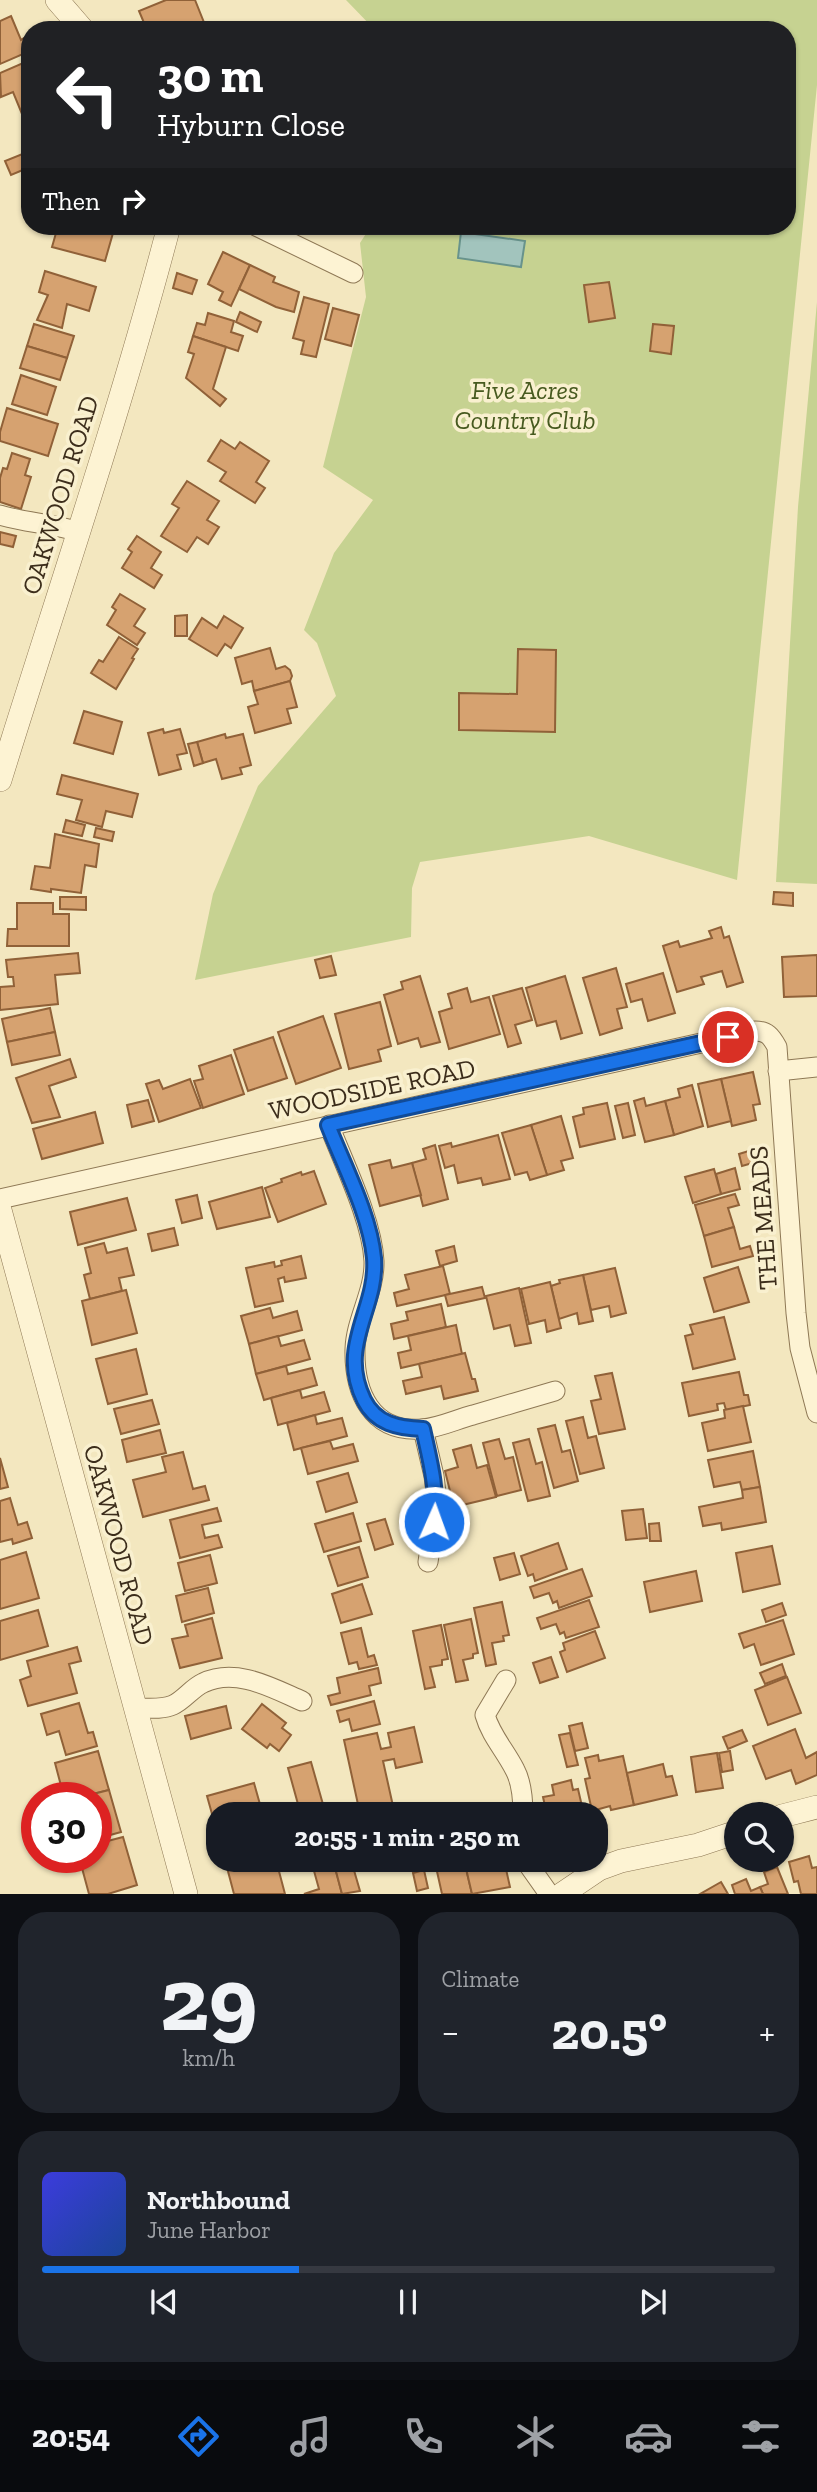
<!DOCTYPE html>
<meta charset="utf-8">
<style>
:root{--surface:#171b24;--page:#20242c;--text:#f1f3f6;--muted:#9ea1a6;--line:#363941;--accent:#1a73e8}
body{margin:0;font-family:"Zilla Slab",serif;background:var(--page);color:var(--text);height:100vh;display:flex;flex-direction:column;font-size:26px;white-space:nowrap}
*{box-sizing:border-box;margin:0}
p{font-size:23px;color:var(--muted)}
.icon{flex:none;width:38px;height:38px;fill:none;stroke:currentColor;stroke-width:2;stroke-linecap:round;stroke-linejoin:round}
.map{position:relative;height:1894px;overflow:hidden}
.side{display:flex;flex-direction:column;gap:18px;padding:18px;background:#0d0f14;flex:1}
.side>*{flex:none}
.banner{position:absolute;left:21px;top:21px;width:775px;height:214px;border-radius:28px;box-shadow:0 2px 5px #0004;background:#202124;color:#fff;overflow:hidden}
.fabs{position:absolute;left:724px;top:1802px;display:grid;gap:14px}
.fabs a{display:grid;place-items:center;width:70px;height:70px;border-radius:50%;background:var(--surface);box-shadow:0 2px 5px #0004;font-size:35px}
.speed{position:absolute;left:21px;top:1782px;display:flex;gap:14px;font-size:35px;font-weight:700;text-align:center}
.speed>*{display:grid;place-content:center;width:91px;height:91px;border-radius:50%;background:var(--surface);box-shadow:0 2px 5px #0004;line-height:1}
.speed .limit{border:10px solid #d22;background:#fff;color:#111}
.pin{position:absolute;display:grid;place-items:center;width:60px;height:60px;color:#fff;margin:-30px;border:4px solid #fff;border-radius:50%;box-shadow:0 2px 7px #0007}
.me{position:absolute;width:77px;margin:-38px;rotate:2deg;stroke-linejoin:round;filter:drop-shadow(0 0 5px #0008)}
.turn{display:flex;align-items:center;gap:24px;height:147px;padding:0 21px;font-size:32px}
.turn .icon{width:91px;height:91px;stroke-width:2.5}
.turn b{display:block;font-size:49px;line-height:60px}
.then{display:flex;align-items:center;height:66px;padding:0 21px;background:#0003;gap:14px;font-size:26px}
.big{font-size:52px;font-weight:800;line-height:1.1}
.side .card{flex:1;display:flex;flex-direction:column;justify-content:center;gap:10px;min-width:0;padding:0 24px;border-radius:28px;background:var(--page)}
.side .dial{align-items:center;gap:0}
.dial b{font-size:91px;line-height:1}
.song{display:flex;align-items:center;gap:21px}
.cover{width:84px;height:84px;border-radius:10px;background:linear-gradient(135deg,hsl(240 70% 55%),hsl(220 70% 35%))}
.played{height:7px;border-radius:4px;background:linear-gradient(90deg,var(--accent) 35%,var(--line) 35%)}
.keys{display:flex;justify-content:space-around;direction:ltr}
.heat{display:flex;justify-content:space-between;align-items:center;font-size:38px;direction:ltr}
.side .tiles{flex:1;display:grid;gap:18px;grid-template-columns:1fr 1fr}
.card:last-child{grid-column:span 2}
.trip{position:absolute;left:206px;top:1802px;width:402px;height:70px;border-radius:28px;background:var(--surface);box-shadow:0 2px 5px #0004;font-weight:800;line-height:70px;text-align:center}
.dock{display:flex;height:112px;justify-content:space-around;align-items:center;background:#090b0e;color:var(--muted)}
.dock .icon{width:49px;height:49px}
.dock .current{color:var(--accent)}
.dock b{font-size:32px;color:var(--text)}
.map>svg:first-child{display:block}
.green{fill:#c6d291}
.water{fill:#a2c4bd;stroke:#68938c;stroke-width:2}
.building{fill:#d6a270;stroke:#906138;stroke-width:2}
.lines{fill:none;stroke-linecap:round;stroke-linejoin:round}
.minor-casing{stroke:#8e7855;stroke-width:21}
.tertiary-casing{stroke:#8e7855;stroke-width:24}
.minor{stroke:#fdf3d3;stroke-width:19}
.tertiary{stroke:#fdf3d3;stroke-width:23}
.route-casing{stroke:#114b97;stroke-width:18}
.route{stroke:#1a73e8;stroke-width:12}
.labels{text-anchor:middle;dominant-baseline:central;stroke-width:7;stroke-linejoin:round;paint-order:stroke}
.park-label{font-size:26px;font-style:italic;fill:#475a1f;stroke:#f9f0cf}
.street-label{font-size:26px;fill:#3c2d1b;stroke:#f9f0cf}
</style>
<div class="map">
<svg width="817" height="1894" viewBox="0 0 817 1894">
<rect width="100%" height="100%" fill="#f3e7bf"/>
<g class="green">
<path d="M346 0H817V85L737 880 589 836 420 862 412 888 411 937 195 980 213 894 258 786 336 696 317 643 304 630 334 553 373 500 323 467 366 297 360 243 371 226H788V30H375Z"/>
<path d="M817 302V884L776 882 798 507Z"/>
</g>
<path class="water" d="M461 232 525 241 521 267 458 258Z"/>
<g class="building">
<path d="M166 0H195L207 30H147L139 11Z"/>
<path d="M11 16 21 40 24 38 30 51 0 64V21Z"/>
<path d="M30 60V111L22 114 13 92 1 97 0 73Z"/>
<path d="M30 151V167L11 175 5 161Z"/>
<path d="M58 226H115L105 261 52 247Z"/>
<path d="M223 252 250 265 231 306 219 300 223 292 208 284Z"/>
<path d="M250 265 275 277 273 282 299 292 294 312 276 307 239 289Z"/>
<path d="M45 271 96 287 89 311 67 304 62 328 37 320 48 295 39 292Z"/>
<path d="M177 273 197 280 192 294 173 288Z"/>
<path d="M609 282 615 318 589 322 584 285Z"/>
<path d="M304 297 329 304 316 357 301 354 304 341 293 338Z"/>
<path d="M333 308 359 315 351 346 325 339Z"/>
<path d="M240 312 261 322 257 332 236 322Z"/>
<path d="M208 313 234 321 231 332 243 336 238 351 193 336 197 323 205 325Z"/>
<path d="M34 324 74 336 67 358 27 346Z"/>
<path d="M653 324 674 326 671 354 650 351Z"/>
<path d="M193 336 226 347 213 389 226 399 220 406 186 378 194 354 188 352Z"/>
<path d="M27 346 67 358 60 380 20 368Z"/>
<path d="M21 375 56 387 47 415 12 404Z"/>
<path d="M7 408 58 424 48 456 0 441V432Z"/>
<path d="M221 440 235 449 240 442 269 461 256 482 265 488 255 503 220 481 226 472 208 461Z"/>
<path d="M12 453 30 459 25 475 31 477 21 509 0 502V478L3 468 7 469Z"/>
<path d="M187 481 219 501 207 520 219 527 208 544 197 537 187 552 161 536 179 508 172 504Z"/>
<path d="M0 532 16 536 13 547 0 544Z"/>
<path d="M137 536 161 552 151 568 162 575 154 588 122 568 132 552 128 549Z"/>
<path d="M120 594 145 609 134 626 145 633 137 645 107 625 116 610 112 607Z"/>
<path d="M187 615V636H175V616Z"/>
<path d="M224 616 243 628 231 648 225 644 217 656 189 639 202 618 217 628Z"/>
<path d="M119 637 138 649 132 658 134 659 116 689 91 673 99 660 103 662Z"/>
<path d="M270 648 276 669 285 666 290 670 292 676 290 681 254 691 252 681 242 684 235 658Z"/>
<path d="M518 649 556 650 555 732 459 730V693L517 694Z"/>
<path d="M290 681 297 707 287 709 291 723 255 733 248 707 258 704 254 691Z"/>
<path d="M84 711 122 722 113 754 74 743Z"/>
<path d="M163 729 164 733 180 729 187 753 177 755 181 769 159 775 148 733Z"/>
<path d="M225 734 226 738 243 734 251 765 240 768 242 774 222 779 216 759 203 763 197 742Z"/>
<path d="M197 742 203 763 194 766 188 744Z"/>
<path d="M62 775 138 794 132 817 106 811 102 827 76 820 82 800 57 794Z"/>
<path d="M66 820 85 825 82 836 63 832Z"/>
<path d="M96 828 114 832 112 841 94 837Z"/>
<path d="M55 834 99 844 96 867 85 865 81 893 51 889V892L31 889 35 866 50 868Z"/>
<path d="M774 892 793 893V906L773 904Z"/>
<path d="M60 897H86V910L60 909Z"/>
<path d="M17 903H53V914H69V946H7L8 929H17Z"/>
<path d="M721 927 724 938 729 936 743 982 727 987 722 971 701 977 704 984 677 992 663 946 678 941 680 947 712 938 709 931Z"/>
<path d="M78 953 80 973 55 975 58 1004 0 1010V987L14 986 13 977H8L6 960Z"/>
<path d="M817 955V996L784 997 782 957Z"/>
<path d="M331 956 336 975 320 978 315 960Z"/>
<path d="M616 968 627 1007 617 1009 622 1028 600 1035 583 978Z"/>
<path d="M663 973 675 1013 648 1021 642 999 631 1002 626 984Z"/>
<path d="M420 976 440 1042 421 1047 418 1038 398 1044 384 995 403 989 401 982Z"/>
<path d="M565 976 582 1033 561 1039 556 1021 537 1026 526 988Z"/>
<path d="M467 988 471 1002 489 997 500 1034 449 1049 439 1012 452 1008 448 994Z"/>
<path d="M522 988 532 1020 515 1025 521 1043 508 1047 493 996Z"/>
<path d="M380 1002 391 1046 378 1050 381 1061 349 1069 335 1014Z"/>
<path d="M50 1008 55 1032 7 1042 2 1019Z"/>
<path d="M323 1016 341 1068 296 1084 278 1032Z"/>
<path d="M55 1032 60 1055 12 1065 7 1042Z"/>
<path d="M273 1037 287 1078 248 1091 234 1050Z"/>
<path d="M231 1055 244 1094 203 1108 194 1081 203 1079 199 1066Z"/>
<path d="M70 1059 76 1077 49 1086 60 1117 32 1123 16 1078Z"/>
<path d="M753 1072 760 1104 753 1105 756 1120 732 1126 721 1079Z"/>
<path d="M190 1079 201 1108 159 1122 146 1084 159 1080 163 1089Z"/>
<path d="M721 1079 731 1121 708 1127 698 1084Z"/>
<path d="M692 1085 703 1126 674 1135 665 1101 680 1097 678 1089Z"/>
<path d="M644 1098 646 1106 665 1101 674 1135 645 1142 634 1101Z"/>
<path d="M148 1100 154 1121 132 1127 127 1105Z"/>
<path d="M607 1103 615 1139 580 1147 573 1117 584 1114 583 1108Z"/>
<path d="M628 1103 635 1135 623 1138 615 1106Z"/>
<path d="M95 1112 103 1143 42 1159 33 1129Z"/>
<path d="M561 1116 573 1158 561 1161 564 1170 547 1175 531 1125Z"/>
<path d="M531 1125 547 1175 530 1180 527 1172 515 1175 502 1133Z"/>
<path d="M498 1135 510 1179 483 1185 481 1178 458 1183 454 1165 445 1168 439 1146 451 1143 452 1147Z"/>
<path d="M435 1145 448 1199 423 1206 412 1163 426 1159 423 1149Z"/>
<path d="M752 1150 756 1162 742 1166 739 1154Z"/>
<path d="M390 1160 392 1168 412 1163 421 1195 380 1206 369 1165Z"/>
<path d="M735 1168 740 1189 721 1194 716 1174Z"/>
<path d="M714 1169 721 1194 693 1203 685 1177Z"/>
<path d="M314 1171 326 1204 278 1222 265 1188 282 1182 281 1179 301 1172 302 1175Z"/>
<path d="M262 1187 270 1217 217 1229 209 1202Z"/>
<path d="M735 1194 739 1205 728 1208 734 1227 704 1236 695 1205Z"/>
<path d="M197 1195 202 1218 182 1223 176 1200Z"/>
<path d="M127 1198 136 1230 78 1245 70 1212Z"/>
<path d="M734 1227 740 1249 750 1246 753 1256 712 1267 704 1236Z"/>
<path d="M174 1228 178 1245 152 1251 148 1234Z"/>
<path d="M104 1243 107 1253 127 1248 134 1275 119 1278 122 1291 90 1299 84 1275 91 1273 85 1248Z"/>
<path d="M454 1246 457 1261 440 1266 436 1251Z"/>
<path d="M301 1256 306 1278 285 1282 284 1277 278 1279 283 1301 255 1307 246 1268 274 1262 275 1267 282 1265 281 1261Z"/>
<path d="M443 1266 450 1294 397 1306 394 1293 409 1289 405 1275Z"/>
<path d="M738 1267 749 1302 714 1312 704 1278Z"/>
<path d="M615 1268 626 1313 611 1317 609 1306 591 1310 583 1275Z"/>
<path d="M583 1275 593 1321 579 1324 577 1313 559 1319 551 1286 560 1283 559 1280Z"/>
<path d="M550 1282 561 1328 547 1332 545 1320 529 1324 521 1289Z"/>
<path d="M482 1287 485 1298 448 1306 445 1295Z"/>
<path d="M519 1288 531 1343 515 1346 510 1325 494 1329 486 1296Z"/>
<path d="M126 1290 137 1333 92 1345 82 1301Z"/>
<path d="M441 1304 446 1327 394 1339 391 1324 408 1320 406 1312Z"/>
<path d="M270 1308 273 1318 297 1311 302 1330 249 1344 241 1316Z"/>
<path d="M724 1317 735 1359 693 1369 685 1336 693 1334 690 1325Z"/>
<path d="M456 1325 462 1354 401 1368 398 1353 411 1350 408 1336Z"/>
<path d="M278 1336 281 1346 304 1340 310 1359 256 1374 249 1344Z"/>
<path d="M136 1349 147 1394 108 1404 96 1359Z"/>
<path d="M465 1353 472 1379H475L478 1391 444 1399 441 1386 406 1394 403 1381 422 1377 419 1364Z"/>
<path d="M286 1366 288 1374 312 1368 317 1385 264 1400 256 1374Z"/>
<path d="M739 1372 744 1395H748L750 1405 726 1410 724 1403 717 1404 718 1410 689 1416 682 1383Z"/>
<path d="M612 1373 625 1429 599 1434 591 1401 601 1399 595 1376Z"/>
<path d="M300 1390 302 1398 324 1392 330 1411 278 1425 271 1398Z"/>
<path d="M152 1400 159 1424 121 1434 114 1409Z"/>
<path d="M743 1406 751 1442 708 1451 702 1423 725 1418 724 1410Z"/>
<path d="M315 1415 317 1424 342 1418 347 1436 294 1450 287 1423Z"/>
<path d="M583 1417 588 1438 596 1436 604 1468 580 1474 566 1421Z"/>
<path d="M555 1425 562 1452 570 1450 578 1481 554 1488 538 1429Z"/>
<path d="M160 1430 166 1453 127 1462 122 1440Z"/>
<path d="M499 1439 505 1459 513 1457 521 1490 497 1496 483 1443Z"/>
<path d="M529 1439 536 1464 542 1462 550 1496 528 1501 513 1443Z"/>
<path d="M330 1441 333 1449 353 1444 358 1461 308 1474 301 1448Z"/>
<path d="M471 1445 477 1468 487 1465 496 1497 454 1507 445 1471 458 1467 453 1450Z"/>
<path d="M753 1451 760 1487 742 1490 740 1482 714 1487 708 1460Z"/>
<path d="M183 1452 193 1489 205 1486 209 1500 143 1517 133 1480 166 1472 162 1457Z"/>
<path d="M0 1458 8 1487 0 1489Z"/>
<path d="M348 1473 357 1502 326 1512 317 1482Z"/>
<path d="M760 1487 766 1522 722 1530 721 1523 703 1526 699 1507 743 1498 742 1490Z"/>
<path d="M10 1498 18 1525 27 1522 32 1538 13 1544 12 1539 0 1542V1501Z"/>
<path d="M217 1508 221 1521 202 1525 205 1538 218 1535 222 1547 180 1558 170 1520Z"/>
<path d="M643 1509 647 1538 626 1540 622 1511Z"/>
<path d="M353 1513 361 1541 324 1552 315 1524Z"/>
<path d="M385 1519 393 1544 375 1550 367 1524Z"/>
<path d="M659 1523 661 1541H650L649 1524Z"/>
<path d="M558 1543 567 1569 535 1581 533 1574 528 1576 521 1556Z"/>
<path d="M772 1546 780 1584 743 1592 736 1553Z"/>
<path d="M359 1547 368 1577 338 1586 328 1556Z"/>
<path d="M26 1552 39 1598 0 1609V1560Z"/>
<path d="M514 1553 520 1574 500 1580 494 1558Z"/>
<path d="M210 1555 217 1583 185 1591 178 1563Z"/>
<path d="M582 1569 592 1596 559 1608 557 1601 553 1603 549 1593 534 1598 530 1587Z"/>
<path d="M696 1571 702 1601 650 1612 644 1582Z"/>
<path d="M362 1584 372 1614 341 1623 332 1594Z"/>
<path d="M208 1588 214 1613 182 1622 176 1596Z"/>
<path d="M589 1600 599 1627 566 1638 564 1632 560 1634 556 1624 541 1629 537 1618Z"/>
<path d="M502 1602 509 1635 503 1636 504 1641 492 1643 496 1664 486 1666 474 1608Z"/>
<path d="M782 1603 786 1615 766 1622 762 1610Z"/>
<path d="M38 1610 48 1646 0 1660V1621Z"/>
<path d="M212 1618 222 1658 180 1668 172 1639 188 1636 185 1625Z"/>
<path d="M471 1619 478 1653 473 1654V1658L463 1660 468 1680 456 1682 444 1625Z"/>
<path d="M783 1620 794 1654 761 1665 754 1644 744 1648 739 1634Z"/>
<path d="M441 1625 448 1659 442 1660V1665L430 1667 435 1687 425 1689 413 1631Z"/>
<path d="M361 1628 368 1657 374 1655 377 1665 359 1669 357 1662 349 1664 341 1633Z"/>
<path d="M595 1631 605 1658 567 1672 560 1652 565 1650 563 1643Z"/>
<path d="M77 1647 81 1661 69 1664 77 1693 28 1706 20 1680 31 1676 27 1661Z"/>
<path d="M551 1657 558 1677 540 1683 533 1663Z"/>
<path d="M782 1664 786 1676 765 1684 760 1673Z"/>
<path d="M378 1668 381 1683 369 1686 371 1695 331 1705 328 1696 340 1693 337 1678Z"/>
<path d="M787 1677 801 1713 768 1725 755 1690Z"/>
<path d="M374 1701 380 1724 352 1731 349 1719 340 1722 337 1711Z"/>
<path d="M79 1703 88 1733 93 1732 97 1746 66 1755 59 1731 47 1735 41 1714Z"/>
<path d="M262 1704 286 1723 282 1728 291 1735 279 1751 270 1744 267 1748 242 1729Z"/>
<path d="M226 1706 231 1728 191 1739 185 1716Z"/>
<path d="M582 1723 588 1748 575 1751 569 1726Z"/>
<path d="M414 1727 422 1762 396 1768 394 1759 383 1761 393 1806 378 1809 377 1805 359 1809 344 1740 377 1733 381 1749 391 1747 388 1733Z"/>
<path d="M795 1729 806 1758 817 1752V1775L796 1784 791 1770 766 1779 753 1746Z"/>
<path d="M742 1730 747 1741 728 1749 723 1737Z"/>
<path d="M570 1733 578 1765 567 1767 559 1735Z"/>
<path d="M98 1751 109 1790 81 1797H64L55 1763Z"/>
<path d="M730 1751 733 1770 722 1772 719 1753Z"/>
<path d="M717 1753 723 1788 696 1792 691 1757Z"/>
<path d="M598 1755 599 1761 623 1756 634 1805 611 1810 610 1806 592 1811 585 1779 590 1778 585 1758Z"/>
<path d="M311 1762 326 1815H301L288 1768Z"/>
<path d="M663 1764 666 1777 672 1776 677 1795 634 1805 627 1773Z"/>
<path d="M571 1780 573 1790 578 1789 584 1815H547L543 1797 554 1795 552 1785Z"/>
<path d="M254 1783 263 1815H219V1839L207 1796Z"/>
<path d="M109 1790 121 1832 96 1839V1797H81Z"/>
<path d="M123 1837 137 1885 108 1894H89L79 1857H96V1844Z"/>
<path d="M809 1856 812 1868 817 1867V1894H801L798 1881 794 1882 789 1862Z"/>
<path d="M225 1860H276L285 1894H234Z"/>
<path d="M311 1860H333L342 1894H304L319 1889Z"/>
<path d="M333 1860H351L360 1891 342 1894Z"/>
<path d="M464 1860 472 1894H442L436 1867Z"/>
<path d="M464 1860H504L510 1887 472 1894Z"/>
<path d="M777 1867 788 1894H763L760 1887 768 1884 764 1872Z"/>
<path d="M424 1870 428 1888 417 1891 413 1873Z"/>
<path d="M746 1879 751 1891 760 1887 763 1894H735L732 1885Z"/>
<path d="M721 1882 728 1894H700Z"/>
</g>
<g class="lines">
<defs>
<g id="minor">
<path d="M256 226 353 273"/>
<path d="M0 515C26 523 53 523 79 532"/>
<path d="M778 1071 817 1067"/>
<path d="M329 1125C344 1164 372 1220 374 1261 375 1291 356 1319 355 1349 354 1392 371 1433 422 1429 439 1428 457 1419 473 1415 500 1407 528 1399 555 1391"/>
<path d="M0 1199 755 1031C767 1031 771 1036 777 1047L796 1313 800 1348 817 1413"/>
<path d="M423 1429 434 1476 437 1501 428 1562"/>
<path d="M506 1680 485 1715C491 1736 505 1750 515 1770 522 1783 523 1800 523 1815"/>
<path d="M135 1708C146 1708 162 1710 173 1705 184 1700 192 1688 203 1683 236 1667 272 1688 302 1701"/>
<path d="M525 1860 549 1894"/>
</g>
<g id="tertiary">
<path d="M57 0 83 30"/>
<path d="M0 780C57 596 120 413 169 226"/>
<path d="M0 1210 186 1894"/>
<path d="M782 1816 817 1807"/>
<path d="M562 1894 599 1869 621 1861 698 1845 737 1832"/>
</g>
</defs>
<use href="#minor" class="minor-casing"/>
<use href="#tertiary" class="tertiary-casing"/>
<use href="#minor" class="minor"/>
<use href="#tertiary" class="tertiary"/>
</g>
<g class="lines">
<defs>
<path id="route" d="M434 1522C438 1489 430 1461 423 1429 398 1428 376 1424 364 1400 337 1345 378 1309 374 1258 370 1215 344 1166 328 1125L728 1037"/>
</defs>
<use href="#route" class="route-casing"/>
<use href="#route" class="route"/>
</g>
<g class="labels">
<g class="park-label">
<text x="525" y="390">Five Acres<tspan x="525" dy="30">Country Club</tspan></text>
</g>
<g class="street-label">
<text transform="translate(60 495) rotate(-73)">OAKWOOD ROAD</text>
<text transform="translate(372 1089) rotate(-12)">WOODSIDE ROAD</text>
<text transform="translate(763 1218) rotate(-94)">THE MEADS</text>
<text transform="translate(119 1545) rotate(75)">OAKWOOD ROAD</text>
</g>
</g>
</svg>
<div class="fabs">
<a><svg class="icon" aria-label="search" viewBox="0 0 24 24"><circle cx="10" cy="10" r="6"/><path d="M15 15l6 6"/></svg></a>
</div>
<div class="speed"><div class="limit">30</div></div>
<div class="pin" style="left:728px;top:1037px;background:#d93025"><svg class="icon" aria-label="arrive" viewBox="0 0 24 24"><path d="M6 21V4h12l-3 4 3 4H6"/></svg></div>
<svg class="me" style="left:434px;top:1522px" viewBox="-20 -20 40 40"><circle r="17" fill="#1a73e8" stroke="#fff" stroke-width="3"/><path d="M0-11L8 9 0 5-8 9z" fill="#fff"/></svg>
<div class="trip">20:55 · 1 min · 250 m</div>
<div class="banner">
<div class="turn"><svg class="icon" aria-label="left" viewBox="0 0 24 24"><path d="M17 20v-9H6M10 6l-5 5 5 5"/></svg><div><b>30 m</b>Hyburn Close</div></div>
<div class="then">Then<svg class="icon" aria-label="right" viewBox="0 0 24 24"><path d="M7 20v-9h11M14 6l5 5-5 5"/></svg></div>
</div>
</div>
<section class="side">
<div class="tiles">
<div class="card dial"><b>29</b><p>km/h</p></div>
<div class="card"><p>Climate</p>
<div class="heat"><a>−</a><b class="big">20.5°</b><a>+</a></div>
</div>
<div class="card">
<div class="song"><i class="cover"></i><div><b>Northbound</b><p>June Harbor</p></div></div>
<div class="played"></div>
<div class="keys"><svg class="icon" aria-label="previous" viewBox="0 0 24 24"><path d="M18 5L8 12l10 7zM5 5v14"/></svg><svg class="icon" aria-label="pause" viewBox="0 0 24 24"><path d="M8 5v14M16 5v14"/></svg><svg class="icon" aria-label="next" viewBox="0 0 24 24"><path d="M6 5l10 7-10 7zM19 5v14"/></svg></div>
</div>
</div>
</section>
<nav class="dock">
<b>20:54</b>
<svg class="icon current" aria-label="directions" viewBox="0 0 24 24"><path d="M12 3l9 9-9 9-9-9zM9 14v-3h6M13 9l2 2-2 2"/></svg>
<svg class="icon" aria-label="music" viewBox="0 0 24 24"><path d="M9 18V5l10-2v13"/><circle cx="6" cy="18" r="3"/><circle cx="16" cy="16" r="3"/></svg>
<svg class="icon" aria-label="phone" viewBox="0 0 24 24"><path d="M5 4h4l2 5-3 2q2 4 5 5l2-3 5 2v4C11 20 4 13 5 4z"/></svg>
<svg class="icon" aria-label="climate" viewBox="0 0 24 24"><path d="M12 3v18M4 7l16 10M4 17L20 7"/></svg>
<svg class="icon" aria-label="car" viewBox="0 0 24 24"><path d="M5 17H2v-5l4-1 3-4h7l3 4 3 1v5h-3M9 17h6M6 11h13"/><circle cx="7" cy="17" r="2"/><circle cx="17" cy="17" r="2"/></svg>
<svg class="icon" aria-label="filters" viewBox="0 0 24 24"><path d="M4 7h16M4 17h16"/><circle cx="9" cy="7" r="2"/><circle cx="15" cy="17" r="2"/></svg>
</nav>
